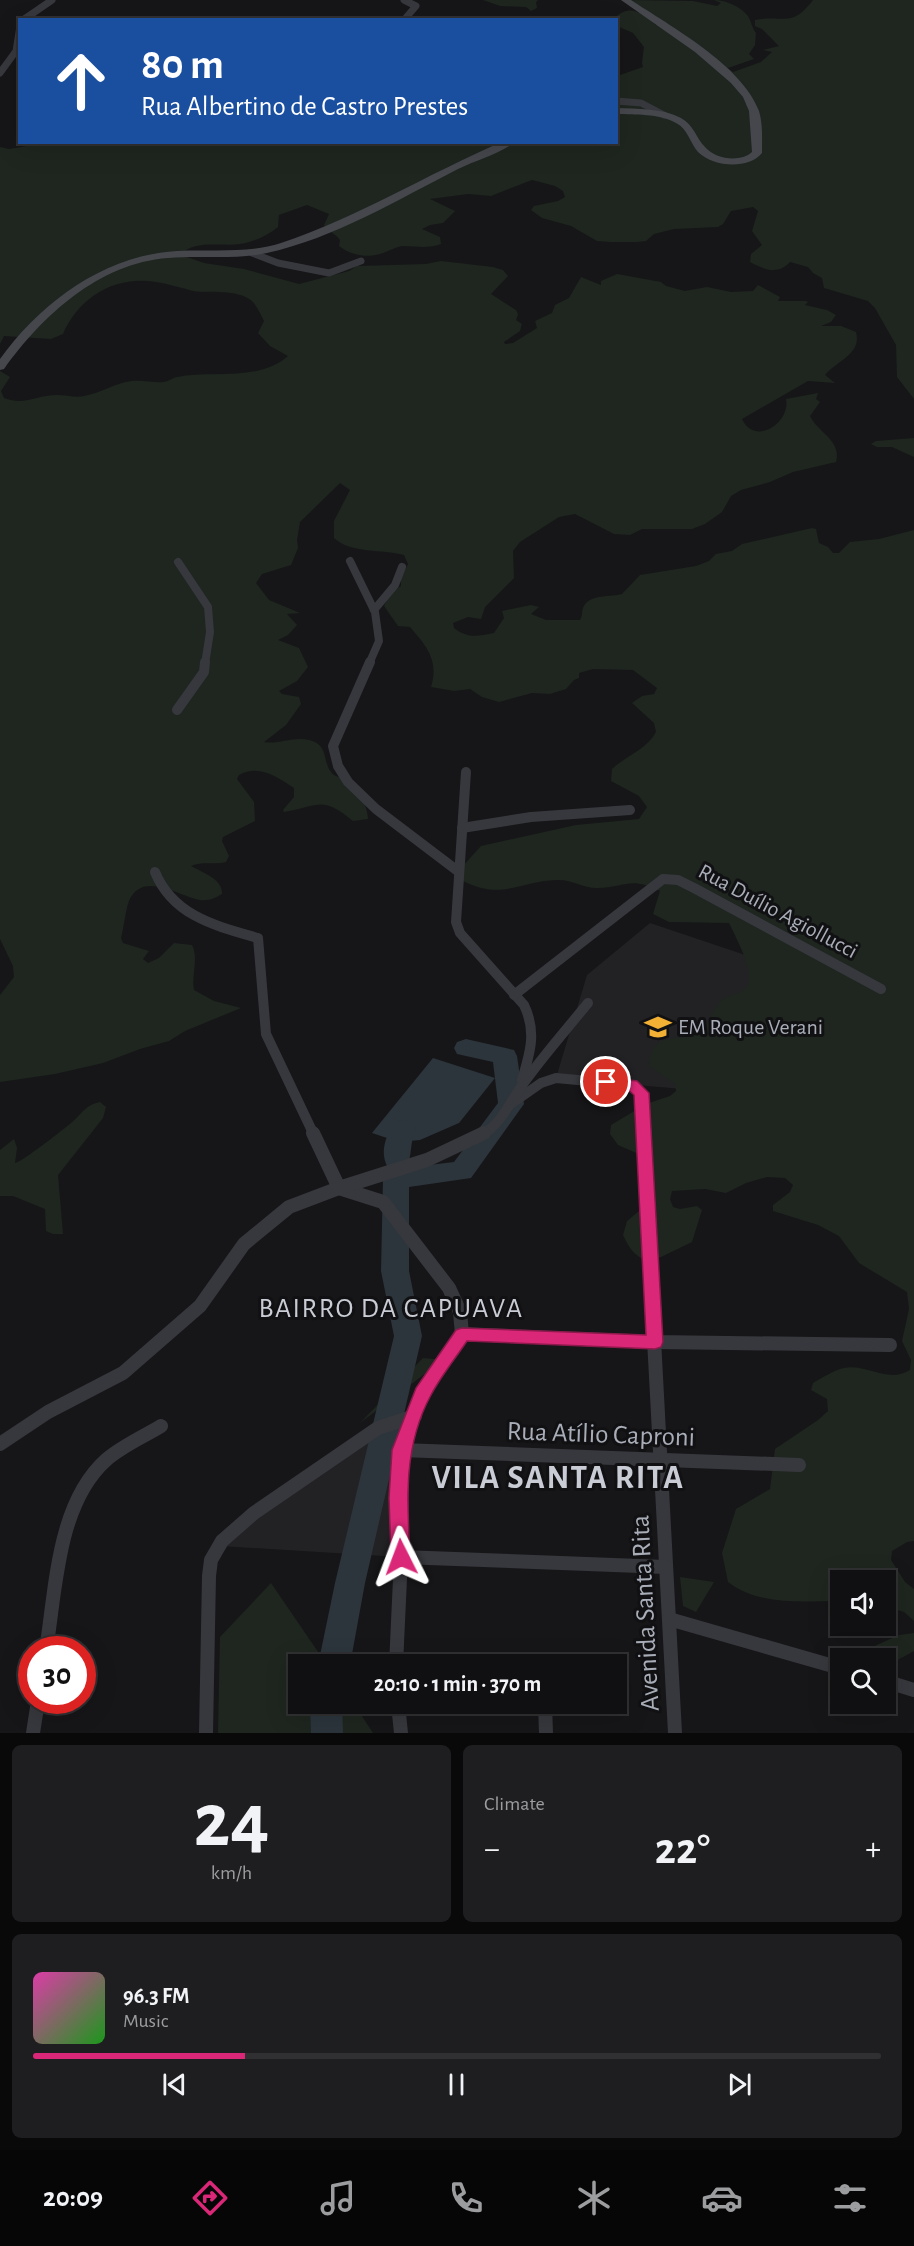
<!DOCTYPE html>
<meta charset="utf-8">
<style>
:root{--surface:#101012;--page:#1e1e20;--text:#f1f3f6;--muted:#9c9d9f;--line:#303032;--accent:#db2777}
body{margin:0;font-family:"Alegreya Sans",sans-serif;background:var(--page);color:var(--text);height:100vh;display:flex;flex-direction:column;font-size:22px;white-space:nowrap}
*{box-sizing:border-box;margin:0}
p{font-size:20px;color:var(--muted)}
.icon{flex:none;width:33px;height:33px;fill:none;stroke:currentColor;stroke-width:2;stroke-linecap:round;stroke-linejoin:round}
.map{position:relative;height:1733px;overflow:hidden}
.sheet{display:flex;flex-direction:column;gap:12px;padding:12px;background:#09090a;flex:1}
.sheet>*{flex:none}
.guide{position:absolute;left:18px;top:18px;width:600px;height:126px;border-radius:0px;box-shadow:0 6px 24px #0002,0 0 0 2px var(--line);background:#1a4fa0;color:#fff;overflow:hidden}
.fabs{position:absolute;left:830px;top:1570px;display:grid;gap:12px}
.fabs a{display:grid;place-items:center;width:66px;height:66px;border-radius:0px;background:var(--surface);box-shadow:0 6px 24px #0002,0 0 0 2px var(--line);font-size:30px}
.speed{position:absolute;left:18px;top:1636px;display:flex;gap:12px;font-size:30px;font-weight:700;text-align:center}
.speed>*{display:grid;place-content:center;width:78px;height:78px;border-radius:50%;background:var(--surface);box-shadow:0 6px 24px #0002,0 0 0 2px var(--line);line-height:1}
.speed .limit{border:9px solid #d22;background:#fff;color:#111}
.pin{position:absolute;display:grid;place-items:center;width:51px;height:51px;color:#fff;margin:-26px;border:3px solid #fff;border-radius:50%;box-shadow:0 2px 6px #0007}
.me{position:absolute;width:66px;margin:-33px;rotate:357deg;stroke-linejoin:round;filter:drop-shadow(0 0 4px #0008)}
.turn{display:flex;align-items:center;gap:21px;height:126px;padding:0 24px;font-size:27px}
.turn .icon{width:78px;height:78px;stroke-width:2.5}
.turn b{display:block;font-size:42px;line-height:51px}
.big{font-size:45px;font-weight:700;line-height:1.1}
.sheet .widget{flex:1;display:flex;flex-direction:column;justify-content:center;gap:9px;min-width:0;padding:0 21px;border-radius:9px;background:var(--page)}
.sheet .dial{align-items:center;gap:0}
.dial b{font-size:78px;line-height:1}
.song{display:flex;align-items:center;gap:18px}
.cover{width:72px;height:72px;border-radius:9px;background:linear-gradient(135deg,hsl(320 70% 55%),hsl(120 70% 35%))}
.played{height:6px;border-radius:3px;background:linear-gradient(90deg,var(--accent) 25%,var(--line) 25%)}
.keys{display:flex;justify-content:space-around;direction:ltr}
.heat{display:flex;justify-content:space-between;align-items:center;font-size:33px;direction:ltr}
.sheet .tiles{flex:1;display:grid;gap:12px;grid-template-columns:1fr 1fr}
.widget:last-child{grid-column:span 2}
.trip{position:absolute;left:288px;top:1654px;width:339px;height:60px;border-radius:0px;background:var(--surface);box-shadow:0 6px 24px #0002,0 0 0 2px var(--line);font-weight:700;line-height:60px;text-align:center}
.dock{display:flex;height:96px;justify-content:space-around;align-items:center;background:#060607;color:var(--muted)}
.dock .icon{width:42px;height:42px}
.dock .active{color:var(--accent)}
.dock b{font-size:27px;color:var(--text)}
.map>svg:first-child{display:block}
.built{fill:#222225}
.green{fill:#1e261f}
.water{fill:#2c353c}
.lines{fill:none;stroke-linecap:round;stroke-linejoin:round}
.river{fill:#2c353c;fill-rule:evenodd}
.street-far3{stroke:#37383d;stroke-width:7}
.street-far2{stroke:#37383d;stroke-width:8}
.street-far1{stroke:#37383d;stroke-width:10}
.street{stroke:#37383d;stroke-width:14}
.secondary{fill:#45474d;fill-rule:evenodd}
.route{fill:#db2777;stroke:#8e194d;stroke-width:1.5}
.labels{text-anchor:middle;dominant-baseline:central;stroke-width:6;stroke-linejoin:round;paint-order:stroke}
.street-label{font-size:22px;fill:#a8adb8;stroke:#111113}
.poi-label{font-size:22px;fill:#a8adb8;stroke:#111113;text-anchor:start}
.near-street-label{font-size:27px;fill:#a8adb8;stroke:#111113}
.near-neighbourhood-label{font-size:28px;letter-spacing:1.5px;fill:#c9ccd4;stroke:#111113}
.near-district-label{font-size:33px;font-weight:bold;letter-spacing:1.5px;fill:#c9ccd4;stroke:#111113}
</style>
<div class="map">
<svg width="914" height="1733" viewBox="0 0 914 1733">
<rect width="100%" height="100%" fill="#161618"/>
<g class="built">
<path d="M650 923 772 964 717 1092 556 1078 587 975Z"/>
<path d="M378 1429 399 1449 400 1557 220 1546Z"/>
</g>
<g class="green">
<path d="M483 0H538L536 2 537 8 531 11 526 7 500 6Z"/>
<path d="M627 0 693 1 717 6 721 3 714 0C725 0 740 6 748 16 751 21 752 28 756 33L755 45 749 54 754 59 728 68 733 72 761 62 772 52 763 50 779 46 762 29 755 26V20C784 14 791 29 813 0H914V399L897 377 896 345 875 308 868 301 824 288 822 278 813 273 808 267 790 262C778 275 765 270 750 262L751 254 762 245 752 231 758 211 753 207 731 211 723 224 718 227 674 229 654 234 646 241 637 242H610L597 241 571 226 542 218 531 210 534 206 558 201 565 197 563 191 555 186 532 180 491 196 468 194 430 199 455 211 443 223 430 225 422 229 440 237 441 244C427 249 417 246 403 246 394 247 388 252 380 254 365 258 351 255 339 246L340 240C336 234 329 232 324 225L329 214 307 205 279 215 278 227C267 236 254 242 240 244 222 247 194 239 181 255L204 263 244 269 299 284 349 271 357 266 426 264 441 261 493 267 503 270 508 276 491 294 516 310 518 314 516 320 522 324 520 331 504 342 505 344 513 343 537 328 535 321 552 313 555 305 569 298 581 277 601 285V281L617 274 661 282 666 286 685 291 707 287 731 292 753 291 758 285 780 297 778 301H806L808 302 805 305 827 310 836 315 831 322 821 326H841L856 332C862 354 838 360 825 375L835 383 808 381 742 419C755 447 791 422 786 399L818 393 816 399 820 402 810 416C817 432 842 440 836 462L793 472 770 482 741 490 731 496 722 512 705 524 692 529H642L630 535 614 534 575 514 559 517 520 542 513 551 514 578 485 607 481 619 468 617 453 623 454 628C468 639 478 636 494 633L504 618 502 611 531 605 539 607 531 614 546 620H580C583 616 581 611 584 606 590 594 612 597 622 594L640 575 696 566 709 561 716 554 732 551 742 544 812 528 816 529 819 543 828 547 833 553H839L850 542 879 539 914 530V1541L907 1542 892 1551 891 1560 905 1582 914 1589V1621L904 1612 885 1606V1581H840V1601C802 1601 759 1606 728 1582L722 1553 736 1509 770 1489 775 1449 818 1420 828 1411 827 1399 811 1390 813 1383C822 1378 834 1370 844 1368 866 1363 888 1384 910 1370L911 1360 902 1341 909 1309 907 1292 859 1263 839 1236 818 1225 773 1211V1205L790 1192 793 1185 785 1178 767 1177 746 1183 726 1193 705 1189 672 1191 670 1199 673 1207 680 1209 697 1206 702 1210 692 1242 661 1257 646 1261C633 1254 629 1248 623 1235L627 1221 650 1202 652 1184 637 1168 650 1159 618 1145 610 1134 611 1125 646 1104 670 1096 676 1091 675 1084 649 1066C652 1026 683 1045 700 1031 711 1022 713 1008 722 1000 729 994 740 995 746 988 757 975 735 936 729 923L669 922 653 914 660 891C631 876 626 887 598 888 585 889 571 879 557 880 518 881 504 901 463 881L461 868 481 846 576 825 639 819 647 807 639 796 611 781 612 769C626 756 647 749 656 732L654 723 632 703 642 696 654 694 657 688 633 670 593 669 579 673V678L574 680 566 689 550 694 532 693 499 702 482 697 470 689 454 691 431 687C439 660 427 647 410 627L398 626 384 606 390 593 401 586V578L408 564 404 555C382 549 351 554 334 538V521L350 490 340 483 300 522 297 540 298 548 291 565 262 574 256 583 269 600 300 613 287 614 297 625 288 635 278 640 299 648 308 667 297 681 279 691 282 694 299 697 301 704 286 725 264 742C278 745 293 736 309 740 329 745 322 760 331 772 335 778 342 777 348 779 358 784 368 808 368 819L353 821C321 795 320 806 284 812L283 810 294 797V788C277 777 259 764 239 775L237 779 254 802 255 821 223 837 222 841 229 856 226 862C215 865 201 861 191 866 203 873 223 879 222 894 215 898 209 901 200 900 181 897 146 872 131 897 126 904 124 928 121 938L123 943 149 951 143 959 148 963 159 958 174 943 192 945C199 958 191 976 194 990L214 1001 241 1008 185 1031 169 1041 140 1049 103 1063 55 1074 0 1082V995L14 977 13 966 0 939V371L10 377 1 391 4 398C24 406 37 395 57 395 66 395 76 398 84 396 101 393 115 383 132 381 143 380 154 383 164 382 169 381 173 378 177 377 212 370 259 382 288 356L270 346 258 333 264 321C261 315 257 306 252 301 236 288 211 294 193 291 181 288 169 284 156 282 115 275 79 297 63 334L51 339 4 336 0 344V147L9 149 51 142H616L617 76 643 67 642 63 644 47 633 33 617 26 616 20 613 19C630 3 641 12 656 25L663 24 664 21Z"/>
<path d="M914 438V457L892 447H877L871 444 876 441Z"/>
<path d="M100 1102 106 1107 103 1118 58 1175 63 1234H53L46 1231 45 1209 13 1196H0V1150L14 1139 17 1148 15 1163C22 1162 61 1131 70 1124 81 1115 85 1105 100 1102Z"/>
<path d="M423 1358 443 1360 360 1423Z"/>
<path d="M680 1577 714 1582 696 1612 683 1606Z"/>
<path d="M271 1583 327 1665H298V1704H354L373 1733H218L220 1637Z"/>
<path d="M914 1633V1651L894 1662 885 1663V1659H848L836 1651 870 1648 899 1635Z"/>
</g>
<path class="water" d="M433 1058 495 1078 459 1123 420 1140 399 1142 372 1133Z"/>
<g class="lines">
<g class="river">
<path d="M466 1039 514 1050 517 1056 524 1104 471 1178 409 1187V1271L422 1336 365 1583 350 1665H318L335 1583 394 1336 381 1271 383 1179 387 1172 394 1170 388 1168C379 1152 386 1137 394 1122L403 1120 412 1122 416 1129C409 1143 413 1159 405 1168L454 1162 498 1103 493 1062 457 1054 454 1048 457 1042Z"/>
<path d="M310 1704H342L343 1733H311Z"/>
</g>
<g class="street-far3">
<path d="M404 0 416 6 404 20"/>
<path d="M23 20 52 0"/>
<path d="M0 73 16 51 20 26"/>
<path d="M616 101 641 103 664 115"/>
<path d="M252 253 278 263 329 273 361 261"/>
</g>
<g class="street-far2">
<path d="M350 561 375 612 379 641 369 664"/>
<path d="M178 562 208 607 210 632 205 664"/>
<path d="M374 610 395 585 402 567"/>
</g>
<g class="street-far1">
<path d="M370 662 333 746 338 766 348 782 376 809 459 872"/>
<path d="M177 710 204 672 205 662"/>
<path d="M466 772 456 922 460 933 524 1005C537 1032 530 1053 522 1080"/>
<path d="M462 828 531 817 630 810"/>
<path d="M155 872C173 916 216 926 258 938L266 1034 314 1135"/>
<path d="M514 995 663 879 678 880 694 888 881 989"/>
<path d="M511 1104 541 1083 556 1078 632 1085 641 1093 643 1135"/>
<path d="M482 1135C503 1122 509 1103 523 1084 543 1056 566 1030 588 1003"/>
</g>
<g class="street">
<path d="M313 1133 339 1188 383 1202 449 1288 460 1312 462 1334 423 1393 401 1450 398 1498 401 1557 396 1665"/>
<path d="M643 1133 675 1733"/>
<path d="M462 1334 655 1342 890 1345"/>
<path d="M0 1444 48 1412 123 1373 200 1306 244 1244 289 1207 339 1188 427 1160 484 1133"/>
<path d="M401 1450 799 1465"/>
<path d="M401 1557 666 1567"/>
<path d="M669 1619 840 1668"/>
<path d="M46 1650C56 1589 57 1504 106 1460 122 1446 143 1437 161 1426"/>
<path d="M885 1681 914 1690"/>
<path d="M398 1704 401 1733"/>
<path d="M545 1704 546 1733"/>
<path d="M33 1733 38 1701"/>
<path d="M206 1733 209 1576 211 1560 222 1541 254 1513 378 1428 415 1416"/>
</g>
<g class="secondary">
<path d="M621 0H631C670 26 742 65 759 111 763 124 762 140 762 153 748 170 713 167 698 152 690 143 688 129 676 123 658 113 636 115 616 114V108C638 109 662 108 681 118 694 125 696 138 705 147 715 159 740 163 752 152L749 111 743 97 731 83 695 52Z"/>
<path d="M502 142H515C499 154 476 160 458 169 397 200 335 238 267 253 235 260 201 255 168 258 99 263 42 316 4 369L0 370V359C41 302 105 255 177 251 212 249 248 254 281 243 359 217 427 174 502 142Z"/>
</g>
</g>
<path class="route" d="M606 1077 637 1081 649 1093 663 1342 661 1347 655 1349 467 1341C455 1359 441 1376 431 1395 403 1446 407 1501 410 1557L407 1563 401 1565 394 1563 391 1557 389 1498 392 1450 416 1388 456 1330 462 1328 646 1335 634 1095 628 1090 601 1086 598 1082 601 1079Z"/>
<defs>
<symbol id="school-bare" viewBox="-9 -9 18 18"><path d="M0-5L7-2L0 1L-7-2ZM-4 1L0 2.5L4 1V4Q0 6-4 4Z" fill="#f2b134" stroke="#111113" stroke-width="2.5" paint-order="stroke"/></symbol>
</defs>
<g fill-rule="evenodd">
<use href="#school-bare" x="639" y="1008" width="38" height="38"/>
</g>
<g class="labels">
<g class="street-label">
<text transform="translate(778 911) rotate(28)">Rua Duílio Agiollucci</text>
</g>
<g class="poi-label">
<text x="678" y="1027">EM Roque Verani</text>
</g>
<g class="near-street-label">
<text transform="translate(601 1434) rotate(2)">Rua Atílio Caproni</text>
<text transform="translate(645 1613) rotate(-93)">Avenida Santa Rita</text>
</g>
<g class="near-neighbourhood-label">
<text x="391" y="1309">BAIRRO DA CAPUAVA</text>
</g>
<g class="near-district-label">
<text x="558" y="1478">VILA SANTA RITA</text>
</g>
</g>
</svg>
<div class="fabs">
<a><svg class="icon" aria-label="sound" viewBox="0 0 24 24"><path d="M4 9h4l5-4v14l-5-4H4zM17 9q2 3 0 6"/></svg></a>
<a><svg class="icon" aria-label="search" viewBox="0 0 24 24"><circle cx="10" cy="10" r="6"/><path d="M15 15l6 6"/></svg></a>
</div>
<div class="speed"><div class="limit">30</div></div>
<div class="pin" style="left:606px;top:1082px;background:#d93025"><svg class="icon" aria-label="arrive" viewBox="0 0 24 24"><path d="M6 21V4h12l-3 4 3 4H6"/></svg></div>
<svg class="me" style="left:401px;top:1557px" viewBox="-20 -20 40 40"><path d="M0-17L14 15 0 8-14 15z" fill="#db2777" stroke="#fff" stroke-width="4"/></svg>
<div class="trip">20:10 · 1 min · 370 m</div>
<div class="guide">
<div class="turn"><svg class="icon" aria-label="ahead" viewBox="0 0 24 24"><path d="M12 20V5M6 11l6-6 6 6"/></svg><div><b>80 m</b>Rua Albertino de Castro Prestes</div></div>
</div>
</div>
<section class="sheet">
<div class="tiles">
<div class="widget dial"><b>24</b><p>km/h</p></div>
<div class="widget"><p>Climate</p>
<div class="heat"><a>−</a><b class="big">22°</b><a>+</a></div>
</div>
<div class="widget">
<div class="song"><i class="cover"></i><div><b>96.3 FM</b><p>Music</p></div></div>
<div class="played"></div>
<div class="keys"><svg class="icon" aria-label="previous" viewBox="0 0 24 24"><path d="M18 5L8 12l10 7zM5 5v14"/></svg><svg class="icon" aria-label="pause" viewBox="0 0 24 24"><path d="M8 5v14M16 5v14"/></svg><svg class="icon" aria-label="next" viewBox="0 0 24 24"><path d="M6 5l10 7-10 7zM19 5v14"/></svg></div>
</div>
</div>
</section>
<nav class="dock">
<b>20:09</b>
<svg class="icon active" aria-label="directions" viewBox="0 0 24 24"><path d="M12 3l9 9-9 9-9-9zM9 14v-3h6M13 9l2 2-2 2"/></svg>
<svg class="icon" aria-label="music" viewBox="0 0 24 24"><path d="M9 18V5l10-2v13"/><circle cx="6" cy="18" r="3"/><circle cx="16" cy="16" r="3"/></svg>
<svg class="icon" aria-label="phone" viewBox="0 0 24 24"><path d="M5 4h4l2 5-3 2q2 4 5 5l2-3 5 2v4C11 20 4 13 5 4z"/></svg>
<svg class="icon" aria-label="climate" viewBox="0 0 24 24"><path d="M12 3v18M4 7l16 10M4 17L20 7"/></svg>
<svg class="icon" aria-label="car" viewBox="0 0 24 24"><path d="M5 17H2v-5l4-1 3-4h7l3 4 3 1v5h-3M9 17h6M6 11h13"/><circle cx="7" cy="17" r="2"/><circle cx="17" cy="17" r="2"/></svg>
<svg class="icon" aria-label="filters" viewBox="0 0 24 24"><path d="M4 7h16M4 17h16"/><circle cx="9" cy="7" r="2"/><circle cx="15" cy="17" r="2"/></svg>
</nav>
